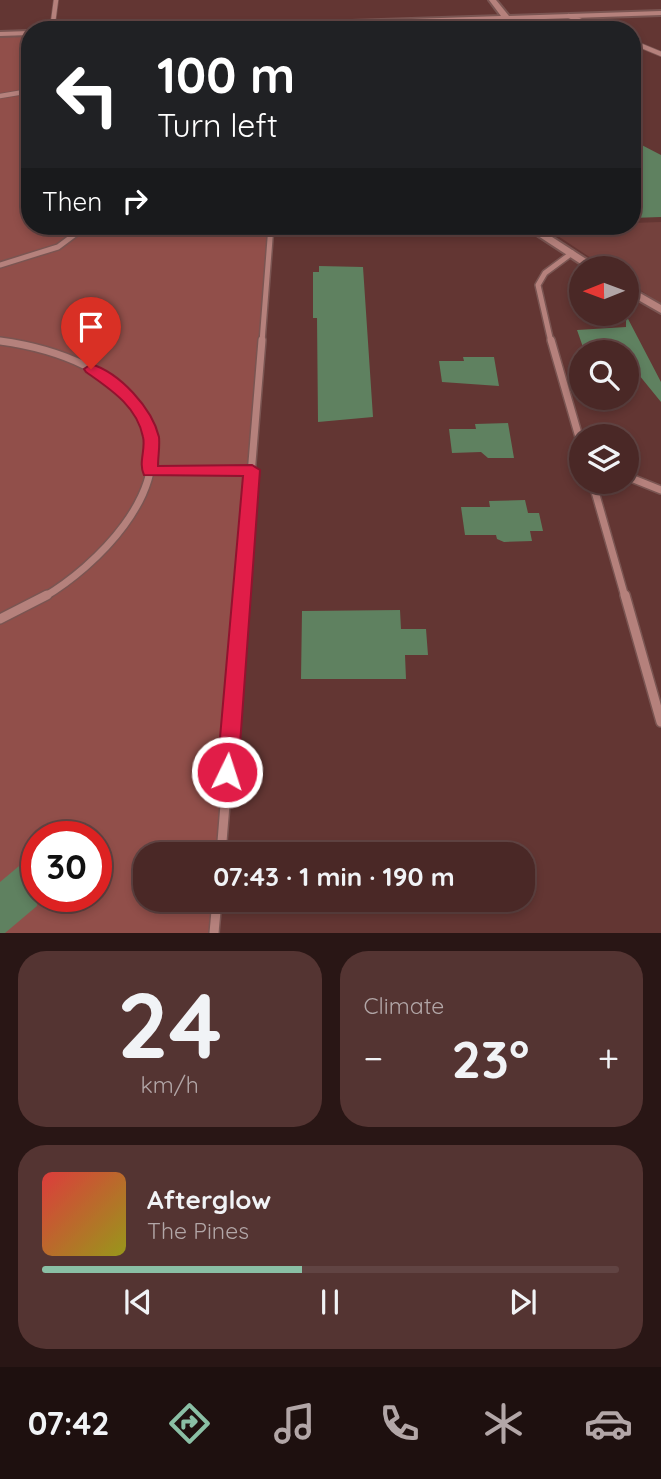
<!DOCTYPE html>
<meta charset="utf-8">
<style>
:root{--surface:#4a2826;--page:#543432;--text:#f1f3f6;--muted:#b2a6a7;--line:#614443;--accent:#8abfa5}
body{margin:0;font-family:Quicksand,sans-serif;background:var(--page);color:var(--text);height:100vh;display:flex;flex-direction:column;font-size:26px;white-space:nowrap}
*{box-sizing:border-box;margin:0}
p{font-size:23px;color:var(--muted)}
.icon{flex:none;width:38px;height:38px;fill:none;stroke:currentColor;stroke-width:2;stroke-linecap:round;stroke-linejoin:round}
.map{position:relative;height:933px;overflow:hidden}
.drawer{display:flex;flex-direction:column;gap:18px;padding:18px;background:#291615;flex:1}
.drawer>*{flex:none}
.hud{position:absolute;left:21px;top:21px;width:620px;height:214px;border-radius:28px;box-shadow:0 4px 10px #0003,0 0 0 2px var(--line);background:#202124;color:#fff;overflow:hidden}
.needle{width:46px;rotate:269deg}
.buttons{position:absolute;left:569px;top:256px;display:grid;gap:14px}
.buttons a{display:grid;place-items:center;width:70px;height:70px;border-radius:50%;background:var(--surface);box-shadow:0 4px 10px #0003,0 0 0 2px var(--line);font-size:35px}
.speed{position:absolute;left:21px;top:821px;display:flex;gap:14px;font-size:35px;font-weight:700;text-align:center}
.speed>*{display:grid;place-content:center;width:91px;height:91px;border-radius:50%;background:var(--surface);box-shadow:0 4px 10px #0003,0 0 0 2px var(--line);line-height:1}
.speed .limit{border:10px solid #d22;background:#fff;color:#111}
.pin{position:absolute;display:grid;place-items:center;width:60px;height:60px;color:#fff;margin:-72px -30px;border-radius:50% 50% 50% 0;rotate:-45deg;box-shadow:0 0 7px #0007}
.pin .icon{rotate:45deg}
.me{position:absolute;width:77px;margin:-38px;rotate:4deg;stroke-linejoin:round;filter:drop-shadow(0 0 5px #0008)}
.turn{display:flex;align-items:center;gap:24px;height:147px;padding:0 21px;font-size:32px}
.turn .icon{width:91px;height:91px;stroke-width:2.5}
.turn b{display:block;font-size:49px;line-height:60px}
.then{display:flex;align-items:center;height:66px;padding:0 21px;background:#0003;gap:14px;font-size:26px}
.big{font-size:52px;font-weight:700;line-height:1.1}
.drawer .tile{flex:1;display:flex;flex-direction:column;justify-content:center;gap:10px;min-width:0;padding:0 24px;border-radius:28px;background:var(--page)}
.drawer .dial{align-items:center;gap:0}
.dial b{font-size:91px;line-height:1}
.song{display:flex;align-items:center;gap:21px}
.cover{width:84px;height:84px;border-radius:10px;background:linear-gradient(135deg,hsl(0 70% 55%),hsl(60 70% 35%))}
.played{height:7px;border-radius:4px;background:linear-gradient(90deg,var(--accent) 45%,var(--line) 45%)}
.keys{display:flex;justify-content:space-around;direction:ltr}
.heat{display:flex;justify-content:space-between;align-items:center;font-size:38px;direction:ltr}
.drawer .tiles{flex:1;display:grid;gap:18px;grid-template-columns:1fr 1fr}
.tile:last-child{grid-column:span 2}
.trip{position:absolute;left:133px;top:842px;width:402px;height:70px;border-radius:28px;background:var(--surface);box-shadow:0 4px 10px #0003,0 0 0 2px var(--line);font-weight:700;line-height:70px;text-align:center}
.menu{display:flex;height:112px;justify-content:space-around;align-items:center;background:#1e100f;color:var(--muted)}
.menu .icon{width:49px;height:49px}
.menu .active{color:var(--accent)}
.menu b{font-size:32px;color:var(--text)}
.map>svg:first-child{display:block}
.built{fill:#74413d}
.green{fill:#914f4a;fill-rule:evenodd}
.building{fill:#5f8160}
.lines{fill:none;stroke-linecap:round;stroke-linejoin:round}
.street-far3-casing{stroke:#7a5552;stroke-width:6}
.street-far2-casing{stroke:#7a5552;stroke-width:8}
.street-far1-casing{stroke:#7a5552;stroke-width:10}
.street-casing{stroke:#7a5552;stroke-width:12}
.secondary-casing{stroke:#7a5552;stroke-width:4}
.street-far3{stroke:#b5817c;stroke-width:4.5}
.street-far2{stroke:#b5817c;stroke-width:5}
.street-far1{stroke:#b5817c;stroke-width:7}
.street{stroke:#b5817c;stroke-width:9}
.secondary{fill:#b5817c;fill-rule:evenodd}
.route{fill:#e11d48;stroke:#92132f;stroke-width:2}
</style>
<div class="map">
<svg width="661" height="933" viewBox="0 0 661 933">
<rect width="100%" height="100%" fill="#633633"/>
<path class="built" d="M661 222V304L627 281 626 268H606L543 226Z"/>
<path class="green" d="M30 33V226H271L219 854H145V900H216L213 933H0V34ZM37 836H96V896H37Z"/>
<g class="building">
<path d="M632 140 661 155V217L632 218Z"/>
<path d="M319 266 363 267 373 417 318 422 317 318H313V272H319Z"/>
<path d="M626 315 661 382V402L639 375 626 376V352L584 350 577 330 626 327Z"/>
<path d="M463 357H494L499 386 442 382 439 361H464Z"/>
<path d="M508 423 514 458H488L481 452 452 453 449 429H476L475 424Z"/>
<path d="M525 500 528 513H539L543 531H530L532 541 504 542 497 539 496 535H465L461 507H490L489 501Z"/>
<path d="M400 610 401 629H426L428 655H405L406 679H301L302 611Z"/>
<path d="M37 851V906L5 933H0V882Z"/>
</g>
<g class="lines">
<defs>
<g id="street-far3">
<path d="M569 16 603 30"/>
<path d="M52 30 56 0"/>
<path d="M632 42 661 54"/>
<path d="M0 96 30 91"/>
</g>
<g id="street-far2">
<path d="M0 265 58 247 86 226"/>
<path d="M0 341 4 342"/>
<path d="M262 342 271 226"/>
<path d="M551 342 538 285 545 273 572 253"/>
</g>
<g id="street-far1">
<path d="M551 340 581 444"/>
<path d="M0 341C52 348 126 371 147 426 172 493 95 567 44 597"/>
<path d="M149 471 252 470"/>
<path d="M626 476 661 490"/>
<path d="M592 481 625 597"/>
<path d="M241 597 262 340"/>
</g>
<g id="street">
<path d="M625 595 661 722"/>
<path d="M0 619 47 595"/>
<path d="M221 854 242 595"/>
<path d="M214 933 217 900"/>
</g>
<g id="secondary">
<path d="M489 0H496L509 16 661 11V15L220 30H141L145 28 501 16Z"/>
<path d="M30 31V35L0 36V32Z"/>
<path d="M523 226H535L600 268H587Z"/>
<path d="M626 285 661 305V313L626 293Z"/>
</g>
</defs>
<use href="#street-far3" class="street-far3-casing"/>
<use href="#street-far2" class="street-far2-casing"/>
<use href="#street-far1" class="street-far1-casing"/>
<use href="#street" class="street-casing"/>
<use href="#secondary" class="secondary-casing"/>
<use href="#street-far3" class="street-far3"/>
<use href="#street-far2" class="street-far2"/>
<use href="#street-far1" class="street-far1"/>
<use href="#street" class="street"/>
<use href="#secondary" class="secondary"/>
</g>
<path class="route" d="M91 364C120 373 152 408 159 437 160 446 158 457 158 466L252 465 260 470 238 772 235 778 227 781 220 778 217 772 243 476 144 475C138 463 146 449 143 437 137 406 110 389 86 372L84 369Z"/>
</svg>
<div class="buttons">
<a><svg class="needle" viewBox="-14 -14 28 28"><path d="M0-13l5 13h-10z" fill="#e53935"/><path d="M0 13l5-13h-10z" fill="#b2a6a7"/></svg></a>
<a><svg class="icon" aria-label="search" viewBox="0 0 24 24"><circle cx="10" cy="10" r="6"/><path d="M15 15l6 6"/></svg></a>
<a><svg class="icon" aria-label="layers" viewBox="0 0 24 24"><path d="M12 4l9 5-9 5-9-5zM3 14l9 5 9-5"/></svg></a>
</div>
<div class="speed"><div class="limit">30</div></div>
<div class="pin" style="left:91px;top:369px;background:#d93025"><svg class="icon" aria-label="arrive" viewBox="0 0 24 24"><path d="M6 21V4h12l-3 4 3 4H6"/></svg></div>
<svg class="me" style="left:227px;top:772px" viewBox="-20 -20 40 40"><circle r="17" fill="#e11d48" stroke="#fff" stroke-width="3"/><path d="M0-11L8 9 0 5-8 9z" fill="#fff"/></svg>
<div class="trip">07:43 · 1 min · 190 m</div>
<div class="hud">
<div class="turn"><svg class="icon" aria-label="left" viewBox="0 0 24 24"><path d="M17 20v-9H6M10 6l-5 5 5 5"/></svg><div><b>100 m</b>Turn left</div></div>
<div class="then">Then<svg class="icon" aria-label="right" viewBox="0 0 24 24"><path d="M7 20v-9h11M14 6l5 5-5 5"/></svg></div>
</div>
</div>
<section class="drawer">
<div class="tiles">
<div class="tile dial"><b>24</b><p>km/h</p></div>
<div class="tile"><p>Climate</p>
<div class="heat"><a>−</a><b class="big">23°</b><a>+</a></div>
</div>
<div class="tile">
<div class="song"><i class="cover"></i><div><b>Afterglow</b><p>The Pines</p></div></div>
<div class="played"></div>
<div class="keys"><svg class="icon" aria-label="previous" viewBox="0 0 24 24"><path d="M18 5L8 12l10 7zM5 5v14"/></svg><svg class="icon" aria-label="pause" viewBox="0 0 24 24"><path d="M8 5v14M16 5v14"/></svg><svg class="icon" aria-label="next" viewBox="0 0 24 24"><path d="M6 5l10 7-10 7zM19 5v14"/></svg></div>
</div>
</div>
</section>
<nav class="menu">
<b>07:42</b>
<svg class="icon active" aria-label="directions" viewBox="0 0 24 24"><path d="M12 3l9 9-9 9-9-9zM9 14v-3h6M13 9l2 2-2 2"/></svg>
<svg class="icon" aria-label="music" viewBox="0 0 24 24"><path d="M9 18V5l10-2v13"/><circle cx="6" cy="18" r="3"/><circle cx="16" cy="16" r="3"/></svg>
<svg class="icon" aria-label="phone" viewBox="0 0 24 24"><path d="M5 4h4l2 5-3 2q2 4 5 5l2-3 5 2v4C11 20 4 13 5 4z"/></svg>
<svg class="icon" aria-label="climate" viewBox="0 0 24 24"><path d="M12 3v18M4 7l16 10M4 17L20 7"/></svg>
<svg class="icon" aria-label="car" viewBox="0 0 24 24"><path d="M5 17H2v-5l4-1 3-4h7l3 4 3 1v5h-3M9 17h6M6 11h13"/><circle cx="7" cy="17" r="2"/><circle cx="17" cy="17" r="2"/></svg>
</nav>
